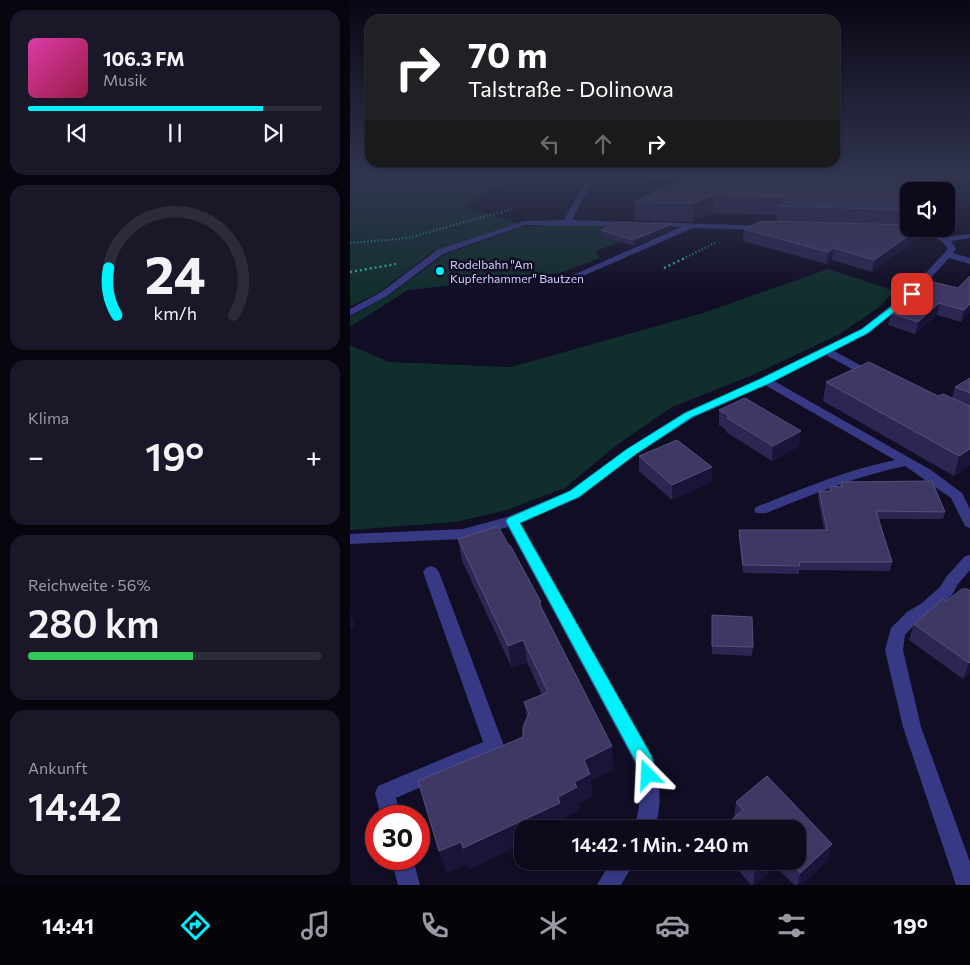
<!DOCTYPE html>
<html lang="de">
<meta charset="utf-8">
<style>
:root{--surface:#0c0a1b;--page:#1a1828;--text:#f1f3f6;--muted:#9a9aa3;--line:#2c2b3a;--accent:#00f1fb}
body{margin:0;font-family:Commissioner,sans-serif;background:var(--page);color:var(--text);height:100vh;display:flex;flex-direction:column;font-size:19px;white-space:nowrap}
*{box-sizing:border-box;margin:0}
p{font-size:16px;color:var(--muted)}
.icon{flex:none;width:28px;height:28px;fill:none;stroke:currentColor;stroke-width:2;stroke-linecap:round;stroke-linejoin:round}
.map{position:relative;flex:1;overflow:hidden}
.sheet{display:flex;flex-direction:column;gap:10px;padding:10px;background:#07060f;width:350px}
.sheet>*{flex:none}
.hud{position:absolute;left:15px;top:15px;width:475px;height:152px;border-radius:15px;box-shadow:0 1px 4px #0004,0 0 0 1px var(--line);background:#202124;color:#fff;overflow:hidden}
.buttons{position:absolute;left:550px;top:182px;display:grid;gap:10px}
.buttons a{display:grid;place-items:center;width:55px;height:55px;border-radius:10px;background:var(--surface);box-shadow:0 1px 4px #0004,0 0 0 1px var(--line);font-size:25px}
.speed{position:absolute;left:15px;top:805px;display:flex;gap:10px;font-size:25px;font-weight:700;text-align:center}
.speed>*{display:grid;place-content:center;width:65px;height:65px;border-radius:50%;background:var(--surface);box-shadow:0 1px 4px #0004,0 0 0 1px var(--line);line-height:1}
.speed .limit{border:8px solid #d22;background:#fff;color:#111}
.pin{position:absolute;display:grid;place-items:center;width:42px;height:42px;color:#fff;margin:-21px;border-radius:10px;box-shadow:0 2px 8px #0006}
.me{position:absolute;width:55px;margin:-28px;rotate:339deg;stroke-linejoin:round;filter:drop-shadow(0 0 4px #0008)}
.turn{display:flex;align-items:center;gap:18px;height:105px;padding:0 20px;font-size:22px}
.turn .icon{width:65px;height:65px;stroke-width:2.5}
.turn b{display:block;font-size:35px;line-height:42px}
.lanes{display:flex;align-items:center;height:48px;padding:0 20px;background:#0003;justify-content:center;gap:25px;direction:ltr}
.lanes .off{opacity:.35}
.big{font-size:38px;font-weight:600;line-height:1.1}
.sheet .tile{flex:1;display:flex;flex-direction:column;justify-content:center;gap:8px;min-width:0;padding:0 18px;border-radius:15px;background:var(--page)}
.sheet .dial{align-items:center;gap:0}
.dial svg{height:130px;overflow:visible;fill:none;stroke:var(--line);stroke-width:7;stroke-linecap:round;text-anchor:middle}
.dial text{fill:var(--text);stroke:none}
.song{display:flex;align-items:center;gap:15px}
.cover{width:60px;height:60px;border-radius:8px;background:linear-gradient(135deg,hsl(320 70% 55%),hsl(340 70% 35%))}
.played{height:5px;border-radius:2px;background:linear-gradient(90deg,var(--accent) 80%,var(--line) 80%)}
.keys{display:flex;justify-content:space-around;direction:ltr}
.heat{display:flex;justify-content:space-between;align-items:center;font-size:28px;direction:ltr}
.charge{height:8px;border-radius:4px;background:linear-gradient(90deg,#34c759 56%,var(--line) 0)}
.trip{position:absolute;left:164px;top:820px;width:292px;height:50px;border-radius:15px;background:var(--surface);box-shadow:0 1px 4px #0004,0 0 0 1px var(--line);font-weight:600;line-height:50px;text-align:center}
.dock{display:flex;height:80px;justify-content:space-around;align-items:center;background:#05040b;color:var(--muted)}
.dock .icon{width:35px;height:35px}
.dock .on{color:var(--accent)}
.dock b{font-size:22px;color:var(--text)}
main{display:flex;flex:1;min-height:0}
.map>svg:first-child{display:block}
.green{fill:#102e2b}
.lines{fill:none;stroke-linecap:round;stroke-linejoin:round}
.path-far1{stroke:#2bb8a7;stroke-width:2;stroke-dasharray:1 2.5;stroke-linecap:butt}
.path{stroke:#2bb8a7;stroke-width:2.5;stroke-dasharray:2 3;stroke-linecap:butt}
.minor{fill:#373984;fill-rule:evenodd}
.wall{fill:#2c2652}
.shaded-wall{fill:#191438}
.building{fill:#3e3865;stroke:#55507d}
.route{fill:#00f1fb;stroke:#009da3}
.poi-dot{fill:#00f1fb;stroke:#100d24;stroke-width:2}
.labels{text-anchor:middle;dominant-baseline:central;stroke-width:5;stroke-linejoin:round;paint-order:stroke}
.far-poi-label{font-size:12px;fill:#d3d0ff;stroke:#100d24;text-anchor:start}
</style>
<main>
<section class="sheet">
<div class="tile">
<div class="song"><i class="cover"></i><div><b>106.3 FM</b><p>Musik</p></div></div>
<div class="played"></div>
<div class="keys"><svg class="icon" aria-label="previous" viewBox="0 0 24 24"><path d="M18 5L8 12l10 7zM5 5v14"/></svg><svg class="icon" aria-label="pause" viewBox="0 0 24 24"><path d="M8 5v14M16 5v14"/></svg><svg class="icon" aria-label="next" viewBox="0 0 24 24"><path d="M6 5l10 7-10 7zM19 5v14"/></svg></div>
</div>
<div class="tile dial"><svg viewBox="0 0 100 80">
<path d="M14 69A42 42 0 1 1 86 69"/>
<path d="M14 69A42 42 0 0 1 9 40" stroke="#00f1fb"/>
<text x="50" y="56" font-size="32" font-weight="700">24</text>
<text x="50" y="72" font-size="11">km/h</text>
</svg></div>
<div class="tile"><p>Klima</p>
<div class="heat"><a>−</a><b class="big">19°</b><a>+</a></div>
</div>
<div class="tile"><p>Reichweite · 56%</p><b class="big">280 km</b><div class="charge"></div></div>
<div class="tile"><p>Ankunft</p><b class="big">14:42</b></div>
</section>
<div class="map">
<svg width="620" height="885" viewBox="0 0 620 885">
<rect width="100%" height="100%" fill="#100d24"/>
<g class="green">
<path d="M0 175H165L115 206 168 223 84 251 28 293 0 307Z"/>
<path d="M198 224 249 225 289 228 294 233 245 251 250 258 210 273 58 290 0 327V317L39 295 94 255 171 227Z"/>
<path d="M478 269 545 291 528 308 488 335 403 375 322 407 264 447 215 488 157 510 106 522 0 530V345L39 362 161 367 353 313Z"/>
</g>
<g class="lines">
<g class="path-far1">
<path d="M0 176 2 175"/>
<path d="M152 213 150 212 164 208"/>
<path d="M0 243 58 238 150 212"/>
<path d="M333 259 365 243"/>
</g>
<g class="path">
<path d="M314 268 335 258"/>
<path d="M0 272 46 264"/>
</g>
<g class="minor">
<path d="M239 175H245L222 220 281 222H284V226L175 225 93 254 37 296 0 316V309L31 292 87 250 174 221 214 220Z"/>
<path d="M298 175 350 178 353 180 350 182 301 180 299 179Z"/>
<path d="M303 222 414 226 418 228 414 230 343 228 219 282 216 283 212 280 331 227 306 226H303Z"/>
<path d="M553 230 576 231 596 237 620 234V238L601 241 606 249 603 253 620 258V264L599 258 565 295 519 333 484 351 525 373 527 375 525 377H517L476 355 424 381 581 470 612 493 620 509V528L615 526 601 498 555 466C506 476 462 495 416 513H406L404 510 406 507C452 489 496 470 545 460L415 385 343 418 285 455 229 497 170 523 304 761C310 785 313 805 304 829H283C292 806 291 786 285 763L158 527 113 539 0 544V534L113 529 157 517 219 491 277 449 335 412 412 379 511 329 559 291 598 249C590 234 570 235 556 234L552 232Z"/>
<path d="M620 555V570L608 584 602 595 584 611 569 620 555 635 553 650 571 727 620 862V885H606L553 727 535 650 541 628 557 612 572 603 590 587 597 576 615 556Z"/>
<path d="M81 566 86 568 89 572 154 746 151 752 46 798 51 816H31L25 793 28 786 133 742 73 572 76 568Z"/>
<path d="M41 859H63L70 885H48Z"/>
<path d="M261 861H285L271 885H247Z"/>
</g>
</g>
<g class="wall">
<path d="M343 175 559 191V229H582L580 230H572L570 237 522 272 482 260 476 264 393 241 394 229 427 221V215L363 213 343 222 285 220 284 202Z"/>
<path d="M251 230H322L284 246 251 236Z"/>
<path d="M620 276V312L611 322 587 315 565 334 538 325 541 313 608 288Z"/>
<path d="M620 378V465L604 476 473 401 476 382 602 398 605 387Z"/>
<path d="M369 410 449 446 422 461 376 432V430L369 425Z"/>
<path d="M289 456 362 467 361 482 322 500 289 471Z"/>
<path d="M491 482 595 512 593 519H528L542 562 540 571 449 570V574L393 573 389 538V530H474L468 498 469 491H479L480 486 490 487Z"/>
<path d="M108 539 159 546 191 602 192 608 264 769 241 780 242 796 229 803V810L212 818 213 825 205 829H172L119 870 117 864 96 873 173 737 177 718 174 702 192 695 177 662 162 668 112 561Z"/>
<path d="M620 591V673L613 679 559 640 564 624 596 601Z"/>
<path d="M362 615 403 647 402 656 362 654Z"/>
<path d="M386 802 478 860 451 885H444L426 867 404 885H401L380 861H448L384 818Z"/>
</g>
<g class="shaded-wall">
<path d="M364 195 363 213 343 222V203Z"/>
<path d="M599 201 596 212V203Z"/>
<path d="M322 224V230L284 246 283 240Z"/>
<path d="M568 229H572L570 237 522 272 524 260Z"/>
<path d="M484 248 482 260 476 264 478 252Z"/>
<path d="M589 303 587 315 565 334 568 322Z"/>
<path d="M620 304V312L611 322 614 310Z"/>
<path d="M451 431 449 446 422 461 423 446Z"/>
<path d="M620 449V465L604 476 609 456Z"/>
<path d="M362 467 361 482 322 500V485Z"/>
<path d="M0 610 5 628 0 630Z"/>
<path d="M173 640 177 662 162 668 158 646Z"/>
<path d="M620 662V673L613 679 619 663Z"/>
<path d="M262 746 264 769 241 780 242 796 229 803V810L212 818 213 825 205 829H172V844L119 870 113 848 224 782 234 760Z"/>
<path d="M111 842 117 864 96 873 89 851Z"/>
<path d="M482 844 478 860 451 885H448L450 873Z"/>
<path d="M417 861H427L426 867 404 885H403L405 871Z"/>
</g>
<g class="building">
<path d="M343 175H583L593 191H559V210L428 206 447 197 364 195 343 203 284 202Z"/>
<path d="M412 221 559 225V229H568L524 260 484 248 478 252 394 229Z"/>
<path d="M268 222 322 224 283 240 251 230Z"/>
<path d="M620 276V304L614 310 589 303 568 322 541 313 562 297 565 298 583 282 608 288Z"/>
<path d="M519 362 588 396 593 394 620 406V449L609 456 476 382Z"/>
<path d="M620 378V393L605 387Z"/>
<path d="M395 398 451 431 423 446 377 418 379 416 369 410Z"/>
<path d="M327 440 362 467 322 485 289 456Z"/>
<path d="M582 481 595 512 526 511 542 562H449L450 566 393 565 389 530H477L469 491H481L480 486 492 487 491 482Z"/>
<path d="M148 526 159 546 160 545 191 602 189 603 262 746 234 760 240 774 224 782 227 787 208 797 210 803 113 848 111 842 89 851 68 781 173 737V727L179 713 174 702 198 692 173 640 158 646 108 539Z"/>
<path d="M612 589H618L620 591V662L619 663 564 624 593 599 596 601Z"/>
<path d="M362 615 402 617 403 647 362 646Z"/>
<path d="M417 776 482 844 450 873 439 861H448V829H371L393 810 386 802Z"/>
<path d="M396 861H417L405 871Z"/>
</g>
<linearGradient id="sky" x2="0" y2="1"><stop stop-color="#090714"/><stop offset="0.59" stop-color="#313550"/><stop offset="1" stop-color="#313550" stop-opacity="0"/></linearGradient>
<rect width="620" height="299" fill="url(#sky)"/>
<path class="route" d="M562 291 565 292V295L518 333 420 383 342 417 286 454 229 497 170 523 301 755 307 775 304 781 298 783 292 781 286 762 156 521 158 518 220 491 277 449 335 413 412 378 512 329Z"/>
<circle class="poi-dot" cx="90" cy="271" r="5"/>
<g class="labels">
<g class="far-poi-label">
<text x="100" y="264">Rodelbahn "Am<tspan x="100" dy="14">Kupferhammer" Bautzen</tspan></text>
</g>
</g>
</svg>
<div class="buttons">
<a><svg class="icon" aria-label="sound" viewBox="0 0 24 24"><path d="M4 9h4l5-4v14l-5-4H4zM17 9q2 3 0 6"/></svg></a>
</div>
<div class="speed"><div class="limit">30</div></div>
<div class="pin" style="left:562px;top:294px;background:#d93025"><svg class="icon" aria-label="arrive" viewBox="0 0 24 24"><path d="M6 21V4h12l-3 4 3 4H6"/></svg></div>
<svg class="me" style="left:298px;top:775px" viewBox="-20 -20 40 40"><path d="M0-17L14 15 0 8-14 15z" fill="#00f1fb" stroke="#fff" stroke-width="4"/></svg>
<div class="trip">14:42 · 1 Min. · 240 m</div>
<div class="hud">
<div class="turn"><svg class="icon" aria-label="right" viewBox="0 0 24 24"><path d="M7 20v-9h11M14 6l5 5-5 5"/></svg><div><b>70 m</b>Talstraße - Dolinowa</div></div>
<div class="lanes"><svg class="icon off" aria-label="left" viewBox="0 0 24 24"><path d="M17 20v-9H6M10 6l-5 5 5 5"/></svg><svg class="icon off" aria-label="ahead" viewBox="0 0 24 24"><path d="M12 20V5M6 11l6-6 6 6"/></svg><svg class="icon" aria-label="right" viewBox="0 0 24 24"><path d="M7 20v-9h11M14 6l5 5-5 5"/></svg></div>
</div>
</div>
</main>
<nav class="dock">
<b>14:41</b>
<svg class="icon on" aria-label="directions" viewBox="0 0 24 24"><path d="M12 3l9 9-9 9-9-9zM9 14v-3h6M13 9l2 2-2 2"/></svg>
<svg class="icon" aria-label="music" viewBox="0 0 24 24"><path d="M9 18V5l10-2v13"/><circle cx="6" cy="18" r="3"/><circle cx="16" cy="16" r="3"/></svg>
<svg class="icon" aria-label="phone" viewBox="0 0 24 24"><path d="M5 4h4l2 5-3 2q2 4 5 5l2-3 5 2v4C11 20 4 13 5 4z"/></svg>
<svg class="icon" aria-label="climate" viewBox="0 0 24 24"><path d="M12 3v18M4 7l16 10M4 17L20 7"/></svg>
<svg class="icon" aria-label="car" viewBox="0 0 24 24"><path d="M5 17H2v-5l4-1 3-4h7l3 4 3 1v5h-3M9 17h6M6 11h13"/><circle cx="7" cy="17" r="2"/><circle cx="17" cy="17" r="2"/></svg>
<svg class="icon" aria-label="filters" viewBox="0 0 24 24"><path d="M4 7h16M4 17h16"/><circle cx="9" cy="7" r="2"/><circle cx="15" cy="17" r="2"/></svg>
<b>19°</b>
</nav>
